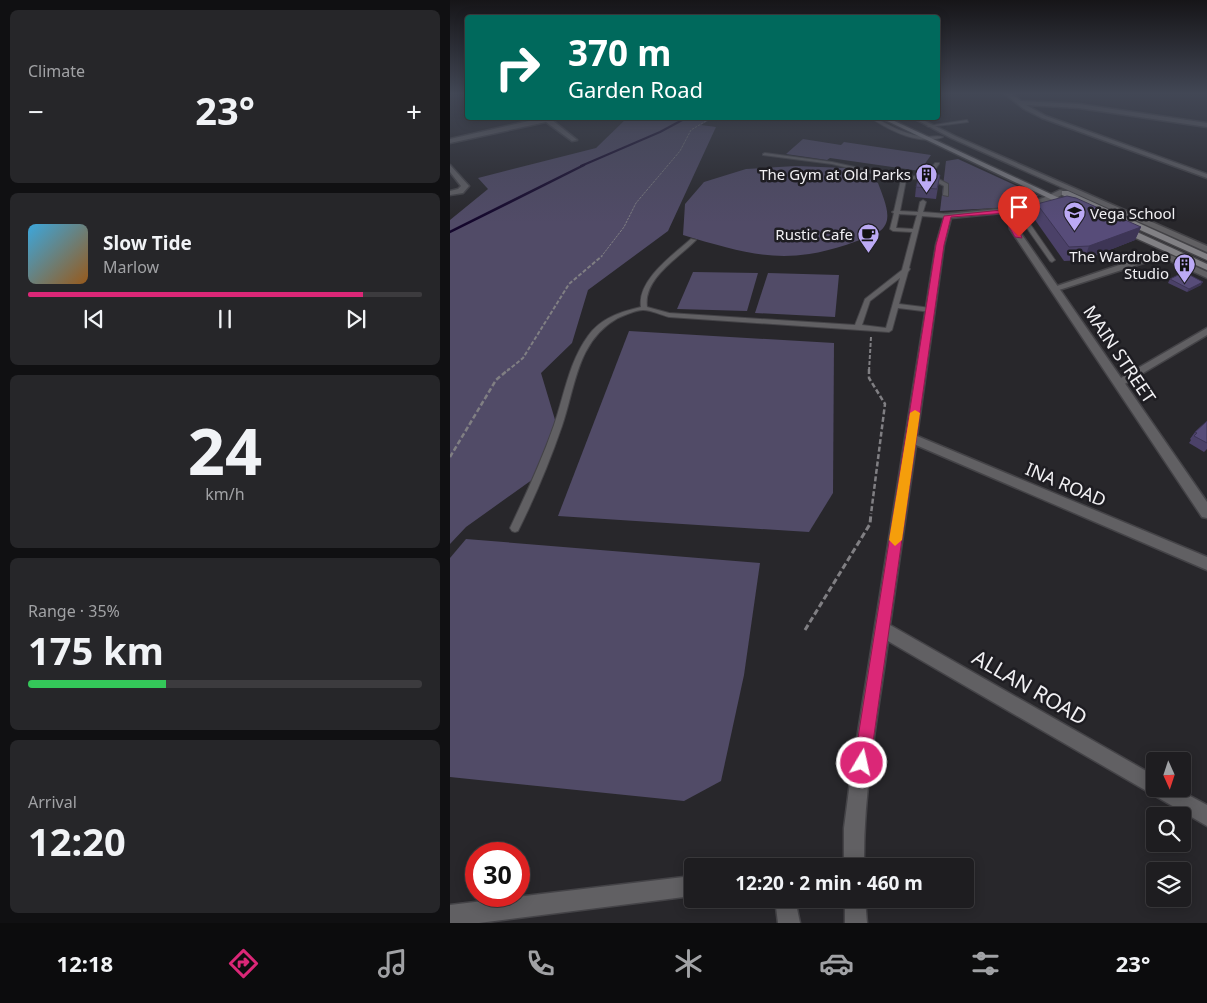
<!DOCTYPE html>
<meta charset="utf-8">
<style>
:root{--surface:#1e1d20;--page:#262629;--text:#f1f3f6;--muted:#a1a2a5;--line:#3c3b3e;--accent:#db2777}
body{margin:0;font-family:"Noto Sans",sans-serif;background:var(--page);color:var(--text);height:100vh;display:flex;flex-direction:column;font-size:19px;white-space:nowrap}
*{box-sizing:border-box;margin:0}
p{font-size:16px;color:var(--muted)}
.icon{flex:none;width:28px;height:28px;fill:none;stroke:currentColor;stroke-width:2;stroke-linecap:round;stroke-linejoin:round}
.map{position:relative;flex:1;overflow:hidden}
.sheet{display:flex;flex-direction:column;gap:10px;padding:10px;background:#101012;width:450px}
.sheet>*{flex:none}
.hud{position:absolute;left:15px;top:15px;width:475px;height:105px;border-radius:5px;box-shadow:0 2px 12px #0003,0 0 0 1px var(--line);background:#00695c;color:#fff;overflow:hidden}
.needle{width:32px;rotate:177deg}
.tools{position:absolute;left:696px;top:752px;display:grid;gap:10px}
.tools a{display:grid;place-items:center;width:45px;height:45px;border-radius:5px;background:var(--surface);box-shadow:0 2px 12px #0003,0 0 0 1px var(--line);font-size:25px}
.speed{position:absolute;left:15px;top:842px;display:flex;gap:10px;font-size:25px;font-weight:700;text-align:center}
.speed>*{display:grid;place-content:center;width:65px;height:65px;border-radius:50%;background:var(--surface);box-shadow:0 2px 12px #0003,0 0 0 1px var(--line);line-height:1}
.speed .limit{border:8px solid #d22;background:#fff;color:#111}
.pin{position:absolute;display:grid;place-items:center;width:42px;height:42px;color:#fff;margin:-51px -21px;border-radius:50% 50% 50% 0;rotate:-45deg;box-shadow:0 0 5px #0007}
.pin .icon{rotate:45deg}
.me{position:absolute;width:55px;margin:-28px;rotate:9deg;stroke-linejoin:round;filter:drop-shadow(0 0 4px #0008)}
.turn{display:flex;align-items:center;gap:18px;height:105px;padding:0 20px;font-size:22px}
.turn .icon{width:65px;height:65px;stroke-width:2.5}
.turn b{display:block;font-size:35px;line-height:42px}
.big{font-size:38px;font-weight:700;line-height:1.1}
.sheet .widget{flex:1;display:flex;flex-direction:column;justify-content:center;gap:8px;min-width:0;padding:0 18px;border-radius:8px;background:var(--page)}
.sheet .dial{align-items:center;gap:0}
.dial b{font-size:65px;line-height:1}
.song{display:flex;align-items:center;gap:15px}
.cover{width:60px;height:60px;border-radius:8px;background:linear-gradient(135deg,hsl(200 70% 55%),hsl(30 70% 35%))}
.played{height:5px;border-radius:2px;background:linear-gradient(90deg,var(--accent) 85%,var(--line) 85%)}
.keys{display:flex;justify-content:space-around;direction:ltr}
.heat{display:flex;justify-content:space-between;align-items:center;font-size:28px;direction:ltr}
.charge{height:8px;border-radius:4px;background:linear-gradient(90deg,#34c759 35%,var(--line) 0)}
.trip{position:absolute;left:234px;top:858px;width:290px;height:50px;border-radius:5px;background:var(--surface);box-shadow:0 2px 12px #0003,0 0 0 1px var(--line);font-weight:700;line-height:50px;text-align:center}
.tab-bar{display:flex;height:80px;justify-content:space-around;align-items:center;background:#0c0c0d;color:var(--muted)}
.tab-bar .icon{width:35px;height:35px}
.tab-bar .current{color:var(--accent)}
.tab-bar b{font-size:22px;color:var(--text)}
main{display:flex;flex:1;min-height:0}
.map>svg:first-child{display:block}
.green{fill:#514b67}
.lines{fill:none;stroke-linecap:round;stroke-linejoin:round}
.stream-far1{stroke:#14062c;stroke-width:2}
.stream{stroke:#14062c;stroke-width:2.5}
.service-casing{stroke:#444347;stroke-width:2}
.minor-casing{stroke:#444347;stroke-width:3}
.tertiary-casing{stroke:#444347;stroke-width:3}
.secondary-casing{stroke:#444347;stroke-width:3}
.path-far3{stroke:#807f83;stroke-width:1;stroke-dasharray:2.5 1;stroke-linecap:butt}
.path-far2{stroke:#807f83;stroke-width:2;stroke-dasharray:4 2;stroke-linecap:butt}
.path-far1{stroke:#807f83;stroke-width:2.5;stroke-dasharray:5 2.5;stroke-linecap:butt}
.path{stroke:#807f83;stroke-width:3;stroke-dasharray:6 3;stroke-linecap:butt}
.service{fill:#616063;fill-rule:evenodd}
.minor{fill:#616063;fill-rule:evenodd}
.tertiary{fill:#616063;fill-rule:evenodd}
.secondary{fill:#818084;fill-rule:evenodd}
.wall{fill:#4b4168}
.shaded-wall{fill:#3d3555}
.building{fill:#574c79;stroke:#3d3555}
.route{fill:#db2777;stroke:#8e194d}
.slow{fill:#f59e0b}
.labels{text-anchor:middle;dominant-baseline:central;stroke-width:5;stroke-linejoin:round;paint-order:stroke}
.far-poi-label{font-size:15px;fill:#f1f0f3;stroke:#1e1d22;text-anchor:end}
.street-label{font-size:18px;fill:#f1f0f3;stroke:#1e1d22}
.near-street-label{font-size:21px;fill:#f1f0f3;stroke:#1e1d22}
</style>
<main>
<section class="sheet">
<div class="widget"><p>Climate</p>
<div class="heat"><a>−</a><b class="big">23°</b><a>+</a></div>
</div>
<div class="widget">
<div class="song"><i class="cover"></i><div><b>Slow Tide</b><p>Marlow</p></div></div>
<div class="played"></div>
<div class="keys"><svg class="icon" aria-label="previous" viewBox="0 0 24 24"><path d="M18 5L8 12l10 7zM5 5v14"/></svg><svg class="icon" aria-label="pause" viewBox="0 0 24 24"><path d="M8 5v14M16 5v14"/></svg><svg class="icon" aria-label="next" viewBox="0 0 24 24"><path d="M6 5l10 7-10 7zM19 5v14"/></svg></div>
</div>
<div class="widget dial"><b>24</b><p>km/h</p></div>
<div class="widget"><p>Range · 35%</p><b class="big">175 km</b><div class="charge"></div></div>
<div class="widget"><p>Arrival</p><b class="big">12:20</b></div>
</section>
<div class="map">
<svg width="757" height="923" viewBox="0 0 757 923">
<rect width="100%" height="100%" fill="#28272b"/>
<g class="green">
<path d="M177 118H263L251 125 266 127 218 231 138 290 122 343 91 373 106 423 86 477 16 527 0 544V220L38 189 28 178 146 148Z"/>
<path d="M353 139 391 145 394 142 481 155 470 171 380 158 377 160 336 154Z"/>
<path d="M508 159 589 196 547 208 490 211 496 161Z"/>
<path d="M346 166 395 168 428 183C432 194 439 209 437 220 434 234 418 237 407 241 338 267 300 255 233 235L235 204 254 182 296 169Z"/>
<path d="M243 272 308 273 297 311 227 309Z"/>
<path d="M318 273 389 275 385 317 305 313Z"/>
<path d="M179 331 384 343 383 493 359 532 108 516Z"/>
<path d="M16 539 310 563 294 675 271 781 234 801 0 777V558Z"/>
</g>
<g class="lines">
<path class="stream-far1" d="M131 166 210 132 236 118"/>
<path class="stream" d="M0 232 134 165"/>
<defs>
<g id="service">
<path d="M421 118H425C439 125 454 134 470 136 477 138 487 135 493 137 471 146 440 131 421 118Z"/>
<path d="M517 120 518 122 479 127 477 126Z"/>
<path d="M315 153 382 162 454 178 477 174 485 163H489V164L481 175 498 184V196L493 195 494 186 477 177 456 180 450 211 468 212 470 202 473 200 476 202 473 212 498 214 501 216 498 218 472 216 459 268 460 269 458 272 449 304 481 308 484 310 481 312 448 308 442 330 439 332 219 317C211 315 201 310 193 310 186 310 175 315 168 318 127 341 126 385 112 426 100 461 85 497 68 531L65 532 62 531 60 528C76 494 92 460 104 425 114 396 119 362 138 336 151 318 170 312 191 307 187 280 223 255 241 239L246 240C229 258 193 278 197 307L219 313 405 325 415 299 452 270 462 232 443 231 440 229 444 213 442 212 444 211 451 180 382 164 313 155V154ZM449 214 467 215 463 229 446 228ZM450 278 436 328 412 325 420 301Z"/>
<path d="M595 208 598 210 597 211 579 216 578 221 605 260 602 262 600 261 572 221 575 214Z"/>
</g>
<g id="minor">
<path d="M555 94H562L571 101 629 104 757 123V127L629 108 576 105 596 116 757 174V178L592 118 574 109Z"/>
<path d="M92 118H108L102 120 127 140 122 141 96 122 0 143V139Z"/>
<path d="M463 118H469L505 136 757 246V252L501 138Z"/>
<path d="M0 165 19 186 13 193 0 195V191L8 189 11 186 0 172Z"/>
<path d="M559 208 563 210 562 212 501 218 494 245 467 436 757 557V570L466 445 440 625 705 776V789H727L757 805V826L438 641C428 716 413 790 414 866H394V828L400 782 486 245 495 214Z"/>
<path d="M705 253 723 256 757 272V278L718 260 706 259 609 290 601 288Z"/>
<path d="M757 328V335L673 385H665L664 382Z"/>
<path d="M242 876V896L29 923H0V905Z"/>
<path d="M325 899H345L350 923H328Z"/>
<path d="M395 899H415L417 923H395Z"/>
</g>
<path id="tertiary" d="M610 190 617 192 599 202 563 211 568 229 757 502V518L752 517 560 229 556 208 593 198Z"/>
<g id="secondary">
<path d="M431 118H438L624 205 617 207Z"/>
<path d="M612 191H618L757 254V260L612 195Z"/>
<path d="M670 227H676L757 264V270L670 231Z"/>
</g>
</defs>
<use href="#service" class="service-casing"/>
<use href="#minor" class="minor-casing"/>
<use href="#tertiary" class="tertiary-casing"/>
<use href="#secondary" class="secondary-casing"/>
<path class="path-far3" d="M151 257 174 227 186 203 230 151 241 130 261 118"/>
<g class="path-far2">
<path d="M57 371 73 358 119 284 152 256"/>
<path d="M419 371 421 337"/>
</g>
<g class="path-far1">
<path d="M419 369V378L435 404 421 514"/>
<path d="M0 457 46 380 59 369"/>
</g>
<path class="path" d="M355 630 420 524 421 513"/>
<use href="#service" class="service"/>
<use href="#minor" class="minor"/>
<use href="#tertiary" class="tertiary"/>
<use href="#secondary" class="secondary"/>
</g>
<g class="wall">
<path d="M490 175 486 199 465 197 466 187Z"/>
<path d="M587 204 691 227 685 240 634 260 614 261 583 217Z"/>
<path d="M720 279 751 285 737 292 718 283Z"/>
<path d="M757 421V449L754 452 739 443 741 440 740 439 745 432Z"/>
</g>
<g class="shaded-wall">
<path d="M691 227 685 240 634 260 639 246Z"/>
<path d="M753 282 751 285 737 292 739 289Z"/>
</g>
<g class="building">
<path d="M470 172 490 175 487 189 466 187Z"/>
<path d="M617 196 626 198 691 227 639 246 619 247 587 204Z"/>
<path d="M734 272 753 282 739 289 720 279Z"/>
<path d="M757 421V443L744 436 747 433 745 432Z"/>
</g>
<linearGradient id="sky" x2="0" y2="1"><stop stop-color="#161518"/><stop offset="0.42" stop-color="#424755"/><stop offset="1" stop-color="#424755" stop-opacity="0"/></linearGradient>
<rect width="757" height="223" fill="url(#sky)"/>
<path class="route" d="M561 209 572 238 565 237 557 223 556 213 501 217 494 245 420 763 418 769 412 771 406 769 404 763 486 245 494 216Z"/>
<path class="slow" d="M465 410 470 413 452 540 445 546 439 540 460 413Z"/>
<defs>
<symbol id="building-pin" viewBox="-11 -11 22 30"><path d="M0 17L-7.5 6A9.5 9.5 0 1 1 7.5 6Z" fill="#bcaaf5" stroke="#1e1d22"/><path d="M-4-6H4V6H1V3H-1V6H-4ZM-2.5-4.3h1.7v1.8h-1.7ZM.8-4.3h1.7v1.8H.8ZM-2.5-1h1.7V.8h-1.7ZM.8-1h1.7V.8H.8Z" fill="#111"/></symbol>
<symbol id="university-pin" viewBox="-11 -11 22 30"><path d="M0 17L-7.5 6A9.5 9.5 0 1 1 7.5 6Z" fill="#bcaaf5" stroke="#1e1d22"/><path d="M0-5L7-2L0 1L-7-2ZM-4 1L0 2.5L4 1V4Q0 6-4 4Z" fill="#111"/></symbol>
<symbol id="cafe-pin" viewBox="-11 -11 22 30"><path d="M0 17L-7.5 6A9.5 9.5 0 1 1 7.5 6Z" fill="#bcaaf5" stroke="#1e1d22"/><path d="M-5.5-4.5H6V0H3Q3 3.5 0 3.5H-2.5Q-5.5 3.5-5.5 0ZM3-3.2v2h1.7v-2ZM-6 4.5H4V6H-6Z" fill="#111"/></symbol>
</defs>
<g fill-rule="evenodd">
<use href="#building-pin" x="464" y="162" width="25" height="34"/>
<use href="#university-pin" x="612" y="200" width="25" height="34"/>
<use href="#cafe-pin" x="406" y="222" width="25" height="34"/>
<use href="#building-pin" x="722" y="252" width="25" height="34"/>
</g>
<g class="labels">
<g class="far-poi-label">
<text x="461" y="174">The Gym at Old Parks</text>
<text x="640" y="213" text-anchor="start">Vega School</text>
<text x="403" y="234">Rustic Cafe</text>
<text x="719" y="256">The Wardrobe<tspan x="719" dy="17">Studio</tspan></text>
</g>
<g class="street-label">
<text transform="translate(670 354) rotate(56)">MAIN STREET</text>
<text transform="translate(616 484) rotate(23)">INA ROAD</text>
</g>
<g class="near-street-label">
<text transform="translate(580 687) rotate(30)">ALLAN ROAD</text>
</g>
</g>
</svg>
<div class="tools">
<a><svg class="needle" viewBox="-14 -14 28 28"><path d="M0-13l5 13h-10z" fill="#e53935"/><path d="M0 13l5-13h-10z" fill="#a1a2a5"/></svg></a>
<a><svg class="icon" aria-label="search" viewBox="0 0 24 24"><circle cx="10" cy="10" r="6"/><path d="M15 15l6 6"/></svg></a>
<a><svg class="icon" aria-label="layers" viewBox="0 0 24 24"><path d="M12 4l9 5-9 5-9-5zM3 14l9 5 9-5"/></svg></a>
</div>
<div class="speed"><div class="limit">30</div></div>
<div class="pin" style="left:569px;top:237px;background:#d93025"><svg class="icon" aria-label="arrive" viewBox="0 0 24 24"><path d="M6 21V4h12l-3 4 3 4H6"/></svg></div>
<svg class="me" style="left:412px;top:763px" viewBox="-20 -20 40 40"><circle r="17" fill="#db2777" stroke="#fff" stroke-width="3"/><path d="M0-11L8 9 0 5-8 9z" fill="#fff"/></svg>
<div class="trip">12:20 · 2 min · 460 m</div>
<div class="hud">
<div class="turn"><svg class="icon" aria-label="right" viewBox="0 0 24 24"><path d="M7 20v-9h11M14 6l5 5-5 5"/></svg><div><b>370 m</b>Garden Road</div></div>
</div>
</div>
</main>
<nav class="tab-bar">
<b>12:18</b>
<svg class="icon current" aria-label="directions" viewBox="0 0 24 24"><path d="M12 3l9 9-9 9-9-9zM9 14v-3h6M13 9l2 2-2 2"/></svg>
<svg class="icon" aria-label="music" viewBox="0 0 24 24"><path d="M9 18V5l10-2v13"/><circle cx="6" cy="18" r="3"/><circle cx="16" cy="16" r="3"/></svg>
<svg class="icon" aria-label="phone" viewBox="0 0 24 24"><path d="M5 4h4l2 5-3 2q2 4 5 5l2-3 5 2v4C11 20 4 13 5 4z"/></svg>
<svg class="icon" aria-label="climate" viewBox="0 0 24 24"><path d="M12 3v18M4 7l16 10M4 17L20 7"/></svg>
<svg class="icon" aria-label="car" viewBox="0 0 24 24"><path d="M5 17H2v-5l4-1 3-4h7l3 4 3 1v5h-3M9 17h6M6 11h13"/><circle cx="7" cy="17" r="2"/><circle cx="17" cy="17" r="2"/></svg>
<svg class="icon" aria-label="filters" viewBox="0 0 24 24"><path d="M4 7h16M4 17h16"/><circle cx="9" cy="7" r="2"/><circle cx="15" cy="17" r="2"/></svg>
<b>23°</b>
</nav>
